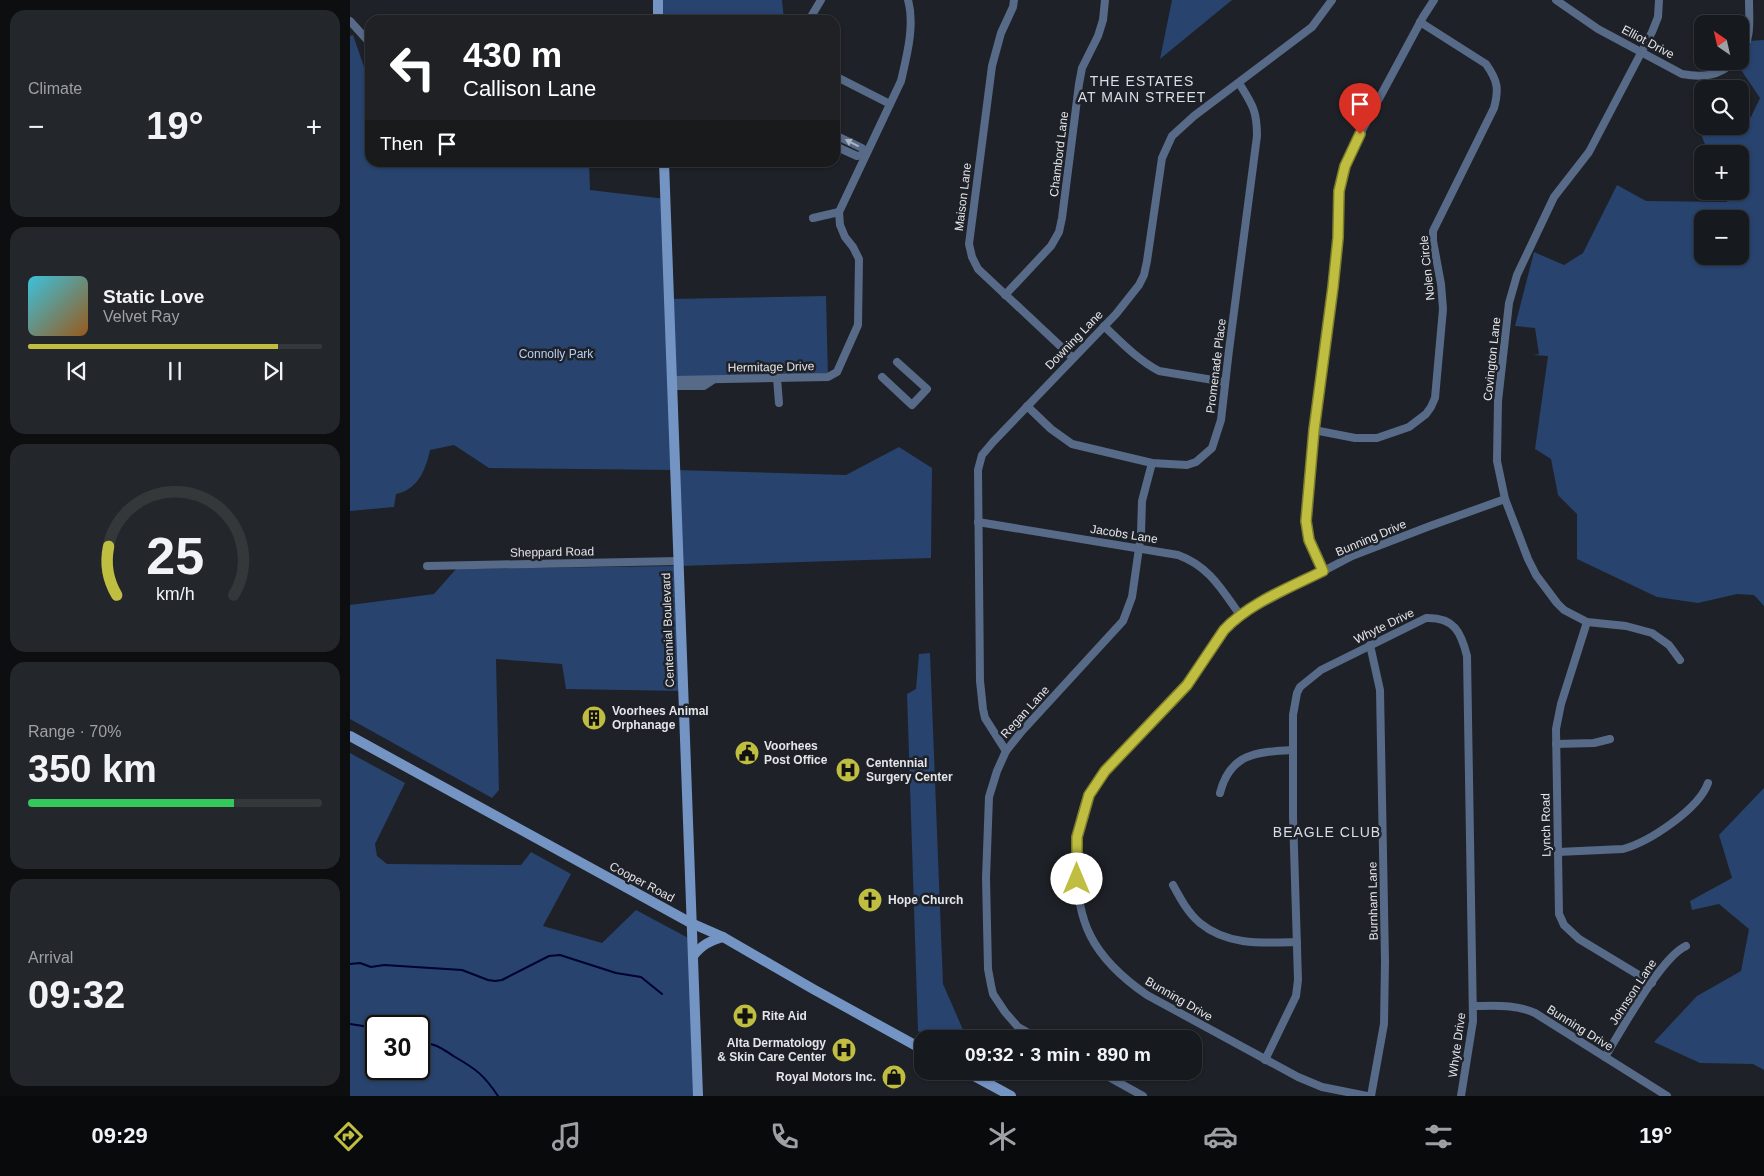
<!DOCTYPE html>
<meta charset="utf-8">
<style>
:root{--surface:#16191d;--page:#23262a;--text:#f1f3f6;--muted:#9ea0a4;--line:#35383b;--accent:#bfbe41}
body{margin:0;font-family:Arial,sans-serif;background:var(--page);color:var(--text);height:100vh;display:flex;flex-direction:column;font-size:19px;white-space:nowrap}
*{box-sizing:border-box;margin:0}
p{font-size:16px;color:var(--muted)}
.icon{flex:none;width:28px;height:28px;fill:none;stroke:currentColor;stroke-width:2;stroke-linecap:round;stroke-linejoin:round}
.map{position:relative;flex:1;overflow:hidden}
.sheet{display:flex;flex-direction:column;gap:10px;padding:10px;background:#0c0e10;width:350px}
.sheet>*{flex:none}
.top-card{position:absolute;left:15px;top:15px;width:475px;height:152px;border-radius:15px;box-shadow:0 1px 4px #0004,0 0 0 1px var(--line);background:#202124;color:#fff;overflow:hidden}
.needle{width:32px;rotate:326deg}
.buttons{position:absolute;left:1344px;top:15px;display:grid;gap:10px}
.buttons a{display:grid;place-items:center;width:55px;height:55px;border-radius:10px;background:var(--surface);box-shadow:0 1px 4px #0004,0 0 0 1px var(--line);font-size:25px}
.speed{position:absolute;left:15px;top:1015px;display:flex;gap:10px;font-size:25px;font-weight:700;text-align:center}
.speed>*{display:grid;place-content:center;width:65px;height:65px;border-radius:50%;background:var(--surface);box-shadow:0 1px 4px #0004,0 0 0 1px var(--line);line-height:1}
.speed .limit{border:2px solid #111;border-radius:8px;background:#fff;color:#111}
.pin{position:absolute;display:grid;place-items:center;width:42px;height:42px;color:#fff;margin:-51px -21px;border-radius:50% 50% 50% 0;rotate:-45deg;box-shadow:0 0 5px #0007}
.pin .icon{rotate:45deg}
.me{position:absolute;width:55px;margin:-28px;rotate:0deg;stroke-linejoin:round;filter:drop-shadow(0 0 4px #0008)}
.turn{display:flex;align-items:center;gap:18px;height:105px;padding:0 15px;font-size:22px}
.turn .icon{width:65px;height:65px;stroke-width:2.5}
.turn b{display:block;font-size:35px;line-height:42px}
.then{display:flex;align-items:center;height:48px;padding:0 15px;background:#0003;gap:10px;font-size:19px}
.big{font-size:38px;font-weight:700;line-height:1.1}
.sheet .tile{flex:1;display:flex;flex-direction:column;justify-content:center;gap:8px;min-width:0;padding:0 18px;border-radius:15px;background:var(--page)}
.sheet .dial{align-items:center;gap:0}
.dial svg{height:130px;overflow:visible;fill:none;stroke:var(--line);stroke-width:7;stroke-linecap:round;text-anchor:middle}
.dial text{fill:var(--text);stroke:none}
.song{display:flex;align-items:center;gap:15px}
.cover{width:60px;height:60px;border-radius:8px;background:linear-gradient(135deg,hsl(190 70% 55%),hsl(30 70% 35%))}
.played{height:5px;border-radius:2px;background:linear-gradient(90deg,var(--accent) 85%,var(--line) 85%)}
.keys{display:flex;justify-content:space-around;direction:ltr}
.heat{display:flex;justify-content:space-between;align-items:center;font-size:28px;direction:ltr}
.charge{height:8px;border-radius:4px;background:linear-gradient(90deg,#34c759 70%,var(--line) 0)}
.trip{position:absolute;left:564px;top:1030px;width:288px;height:50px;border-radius:15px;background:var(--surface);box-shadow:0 1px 4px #0004,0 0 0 1px var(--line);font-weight:700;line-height:50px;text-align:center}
.dock{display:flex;height:80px;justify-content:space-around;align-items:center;background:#090a0c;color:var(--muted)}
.dock .icon{width:35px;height:35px}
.dock .selected{color:var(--accent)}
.dock b{font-size:22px;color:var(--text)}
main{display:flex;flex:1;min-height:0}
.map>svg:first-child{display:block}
.green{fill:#27436e;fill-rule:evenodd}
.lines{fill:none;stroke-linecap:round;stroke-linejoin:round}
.stream{stroke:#00022f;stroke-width:2}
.street{stroke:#576a88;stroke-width:8}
.secondary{stroke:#7494c4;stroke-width:10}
.oneway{fill:#abb4c2}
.route-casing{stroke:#7c7c2a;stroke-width:12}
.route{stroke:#bfbe41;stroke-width:9}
.labels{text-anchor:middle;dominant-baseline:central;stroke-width:5;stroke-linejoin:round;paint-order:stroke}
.street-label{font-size:12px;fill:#e3e5e9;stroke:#1e2127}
.park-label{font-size:12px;fill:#b5cef4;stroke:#1e2127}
.poi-label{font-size:12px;font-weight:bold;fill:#e3e5e9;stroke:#1e2127;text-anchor:start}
.neighbourhood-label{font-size:14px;letter-spacing:1px;fill:#d9dee6;stroke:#1e2127}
</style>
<main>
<section class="sheet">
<div class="tile"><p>Climate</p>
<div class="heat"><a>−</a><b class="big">19°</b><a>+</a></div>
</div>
<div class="tile">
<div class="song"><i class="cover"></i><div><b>Static Love</b><p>Velvet Ray</p></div></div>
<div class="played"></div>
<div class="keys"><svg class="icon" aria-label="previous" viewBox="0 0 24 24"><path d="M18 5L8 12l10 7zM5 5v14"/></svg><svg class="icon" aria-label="pause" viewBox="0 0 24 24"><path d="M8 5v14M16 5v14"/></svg><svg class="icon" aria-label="next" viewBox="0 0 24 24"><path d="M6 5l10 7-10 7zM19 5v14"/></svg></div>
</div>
<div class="tile dial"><svg viewBox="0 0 100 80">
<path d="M14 69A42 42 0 1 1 86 69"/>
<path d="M14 69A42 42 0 0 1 9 39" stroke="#bfbe41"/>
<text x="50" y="56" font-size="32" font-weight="700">25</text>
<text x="50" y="72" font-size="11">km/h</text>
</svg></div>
<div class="tile"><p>Range · 70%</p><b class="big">350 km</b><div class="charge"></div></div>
<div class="tile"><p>Arrival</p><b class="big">09:32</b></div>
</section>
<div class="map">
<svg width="1414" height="1096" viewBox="0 0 1414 1096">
<rect width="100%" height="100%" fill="#1e2127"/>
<g class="green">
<path d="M308 0H432L434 20H308Z"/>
<path d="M822 0H882L810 59Z"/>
<path d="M3 35 20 84V162L239 163 240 190 316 199 319 299 476 296 478 377 322 380 325 470 496 475 549 447 582 468 581 558 329 566 333 691 216 689 212 664 146 659 149 790 142 798 0 719V605L84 594 106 569 328 566 325 470 139 468 104 445 80 450C76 469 68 490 46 494L44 507 0 511V36Z"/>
<path d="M1414 40V606L1404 595 1387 594 1348 603 1307 597 1227 559V514L1208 495 1201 459 1185 449 1198 356 1183 355 1189 354 1185 328 1165 326 1184 252 1214 265 1233 253 1267 185 1296 201 1377 202V191H1390V154H1359L1350 132 1379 134 1401 117 1410 98 1385 61H1390V56L1398 41ZM1352 219H1390V256H1352Z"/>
<path d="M580 653 593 984 617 1039H582L568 1031 557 694 566 689 569 654Z"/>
<path d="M0 753 55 783 25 844 27 856 37 864 171 865 181 852 221 874 193 926 252 943 286 910 342 940 348 1096H0ZM26 1026H69V1069H26Z"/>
<path d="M1414 788V1070L1403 1064 1350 1063 1304 1042 1347 996 1391 971 1399 929 1369 904 1342 910 1340 901 1382 878 1369 835Z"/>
</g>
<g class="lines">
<g class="stream">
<path d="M0 964 10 963 21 967 34 965 112 970 138 980 145 981 152 980 199 956 210 955 266 973 291 977 312 994"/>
<path d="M0 1024 26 1028"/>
<path d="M69 1043C86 1043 91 1048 105 1057 126 1069 134 1075 148 1096"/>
</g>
<g class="street">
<path d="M664 0 663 7 651 33 642 66 619 244 622 257 628 269 723 358"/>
<path d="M1206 0 1248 29 1332 74C1353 78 1369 76 1385 61"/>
<path d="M1309 0 1308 17 1302 32 1239 152 1204 197 1167 275 1159 303 1148 401 1147 461 1155 499 1178 559 1186 575 1207 603 1214 610 1237 622 1276 626 1302 633 1319 645 1330 660"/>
<path d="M459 20 471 0"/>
<path d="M0 21 20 43"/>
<path d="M1390 56C1402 38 1399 20 1399 0"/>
<path d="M485 76 540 104"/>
<path d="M485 135 512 148 516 154 507 156 485 146"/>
<path d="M463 218 489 212"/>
<path d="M655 295 701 246 709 232 712 218 729 84 732 68 748 36 753 20 755 0"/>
<path d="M754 326C771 342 788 360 809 371L875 382"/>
<path d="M532 377 562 405 577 389 547 362"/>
<path d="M427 378 429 403"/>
<path d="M322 380 478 377 487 372 508 325 509 259 503 247 495 237 490 225 489 212 551 81C557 55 565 25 558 0"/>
<path d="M322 386H354L363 380"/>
<path d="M677 406 701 429 722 444 802 463 837 465 846 462 862 448 871 420 879 350 907 136C907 110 902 104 889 83"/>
<path d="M964 430 1005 438H1027L1059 427 1076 414 1081 407 1085 398 1093 309 1091 284 1083 241V231L1144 108C1149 89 1148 81 1136 64L1070 22"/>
<path d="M628 522 828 555C859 566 872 590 890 615"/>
<path d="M77 566 328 561"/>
<path d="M973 571 959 540 956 521 964 430 983 287 991 181 995 166 1010 134 1073 17 1084 0"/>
<path d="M1237 622 1211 704 1206 729 1209 914 1214 925 1229 939 1302 983"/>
<path d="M1020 645 1030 690 1035 961 1034 1024 1021 1096"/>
<path d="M1206 744 1244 743 1260 739"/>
<path d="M656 751 635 718 633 709 630 681 628 470 632 455 643 442 766 314 789 285 794 275 797 261 812 158 822 136 844 116 962 27 982 0"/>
<path d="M870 793C880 753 907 752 943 750"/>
<path d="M1208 852 1273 849C1299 842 1349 809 1358 783"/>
<path d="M823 885C830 898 838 913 850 923 878 946 913 943 947 942"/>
<path d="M1123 1006C1145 1006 1165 1004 1185 1013L1317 1096"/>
<path d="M689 1039 668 1027 655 1012 643 994 641 985 638 969 636 878 639 797 647 771 656 751 672 731 773 621 782 597 791 534 792 501 802 463"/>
<path d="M1255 1057C1271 1031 1311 957 1336 946"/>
<path d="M915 1060 946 996 948 980 943 816V715L947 693 950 687 971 670 1076 618C1104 617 1111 632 1117 656L1123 1021 1111 1096"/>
<path d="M748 1071 793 1096"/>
<path d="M1017 1096 972 1087 948 1077 797 995C742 957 724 921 727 854 727 835 730 812 739 795 747 778 762 764 774 751 795 729 818 708 837 685 856 662 867 634 890 615L1002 556 1080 526 1155 499"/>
</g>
<g class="secondary">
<path d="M308 0V20"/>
<path d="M314 162 348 1096"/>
<path d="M0 736 341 923 373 937 463 989 572 1049"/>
<path d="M343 956C352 945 359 941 373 937"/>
<path d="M615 1071 661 1096"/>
</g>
</g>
<defs><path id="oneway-solid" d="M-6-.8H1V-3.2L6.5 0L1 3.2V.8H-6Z" transform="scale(1.25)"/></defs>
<use class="oneway" href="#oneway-solid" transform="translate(502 143) rotate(-153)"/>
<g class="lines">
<defs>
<path id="route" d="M727 879V837L739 795 755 771 837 685 874 630C899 603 941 587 973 571L959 540 956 521 964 430 983 287 988 238 989 191 995 166 1010 134"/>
</defs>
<use href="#route" class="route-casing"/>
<use href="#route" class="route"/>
</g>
<defs>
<symbol id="building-disc" viewBox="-11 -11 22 22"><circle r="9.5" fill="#bfbe41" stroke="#1e2127"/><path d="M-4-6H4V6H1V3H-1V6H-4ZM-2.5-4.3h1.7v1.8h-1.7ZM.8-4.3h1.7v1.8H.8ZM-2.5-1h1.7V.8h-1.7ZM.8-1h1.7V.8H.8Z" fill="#111"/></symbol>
<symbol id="civic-disc" viewBox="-11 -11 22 22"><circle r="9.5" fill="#bfbe41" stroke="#1e2127"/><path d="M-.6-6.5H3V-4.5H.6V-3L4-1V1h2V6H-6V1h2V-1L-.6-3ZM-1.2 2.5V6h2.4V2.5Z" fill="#111"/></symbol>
<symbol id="hospital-disc" viewBox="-11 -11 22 22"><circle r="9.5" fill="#bfbe41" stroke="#1e2127"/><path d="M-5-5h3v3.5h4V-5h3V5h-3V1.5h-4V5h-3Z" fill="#111"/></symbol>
<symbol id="church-disc" viewBox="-11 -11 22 22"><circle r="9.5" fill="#bfbe41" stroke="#1e2127"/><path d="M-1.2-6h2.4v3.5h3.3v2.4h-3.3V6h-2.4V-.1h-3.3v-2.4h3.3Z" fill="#111"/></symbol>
<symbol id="pharmacy-disc" viewBox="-11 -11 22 22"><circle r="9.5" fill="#bfbe41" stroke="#1e2127"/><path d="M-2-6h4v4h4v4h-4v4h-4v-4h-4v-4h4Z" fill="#111"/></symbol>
<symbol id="shop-disc" viewBox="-11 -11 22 22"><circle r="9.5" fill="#bfbe41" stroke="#1e2127"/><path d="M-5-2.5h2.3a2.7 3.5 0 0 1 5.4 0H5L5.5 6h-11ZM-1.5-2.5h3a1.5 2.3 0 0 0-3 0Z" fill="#111"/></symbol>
</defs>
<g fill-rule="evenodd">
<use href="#building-disc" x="230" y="704" width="28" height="28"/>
<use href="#civic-disc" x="383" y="739" width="28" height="28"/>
<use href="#hospital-disc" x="484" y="756" width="28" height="28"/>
<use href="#church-disc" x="506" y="886" width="28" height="28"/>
<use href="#pharmacy-disc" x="381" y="1002" width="28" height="28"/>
<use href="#hospital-disc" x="480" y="1036" width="28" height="28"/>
<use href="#shop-disc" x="530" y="1063" width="28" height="28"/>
</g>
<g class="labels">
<g class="street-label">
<text transform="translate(1298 42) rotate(28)">Elliot Drive</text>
<text transform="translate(709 154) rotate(-83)">Chambord Lane</text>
<text transform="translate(613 197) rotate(-83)">Maison Lane</text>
<text transform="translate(1077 268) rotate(-96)">Nolen Circle</text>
<text transform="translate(724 340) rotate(-46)">Downing Lane</text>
<text transform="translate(1142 359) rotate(-84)">Covington Lane</text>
<text transform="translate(866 366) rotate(-83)">Promenade Place</text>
<text transform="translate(421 367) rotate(-1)">Hermitage Drive</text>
<text transform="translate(774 534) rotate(9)">Jacobs Lane</text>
<text transform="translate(1021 538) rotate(-23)">Bunning Drive</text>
<text transform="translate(202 552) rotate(-1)">Sheppard Road</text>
<text transform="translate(1034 626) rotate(-26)">Whyte Drive</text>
<text transform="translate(318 630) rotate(-92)">Centennial Boulevard</text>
<text transform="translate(675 712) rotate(-48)">Regan Lane</text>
<text transform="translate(1196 825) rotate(-91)">Lynch Road</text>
<text transform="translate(292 882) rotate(28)">Cooper Road</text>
<text transform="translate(1023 901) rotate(-91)">Burnham Lane</text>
<text transform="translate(1283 992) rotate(-57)">Johnson Lane</text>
<text transform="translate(829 999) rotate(30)">Bunning Drive</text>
<text transform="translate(1230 1028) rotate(32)">Bunning Drive</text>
<text transform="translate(1107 1045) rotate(-82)">Whyte Drive</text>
</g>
<g class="park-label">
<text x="206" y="354">Connolly Park</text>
</g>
<g class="poi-label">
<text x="262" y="711">Voorhees Animal<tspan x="262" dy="14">Orphanage</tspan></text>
<text x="414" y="746">Voorhees<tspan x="414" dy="14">Post Office</tspan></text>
<text x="516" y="763">Centennial<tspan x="516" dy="14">Surgery Center</tspan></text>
<text x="538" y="900">Hope Church</text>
<text x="412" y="1016">Rite Aid</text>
<text x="476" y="1043" text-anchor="end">Alta Dermatology<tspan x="476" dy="14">&amp; Skin Care Center</tspan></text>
<text x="526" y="1077" text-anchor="end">Royal Motors Inc.</text>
</g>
<g class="neighbourhood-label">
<text x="792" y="81">THE ESTATES<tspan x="792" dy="16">AT MAIN STREET</tspan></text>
<text x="977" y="832">BEAGLE CLUB</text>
</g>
</g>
</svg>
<div class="buttons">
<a><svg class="needle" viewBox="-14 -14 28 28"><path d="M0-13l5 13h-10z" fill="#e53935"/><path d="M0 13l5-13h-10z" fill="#9ea0a4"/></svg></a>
<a><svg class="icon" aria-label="search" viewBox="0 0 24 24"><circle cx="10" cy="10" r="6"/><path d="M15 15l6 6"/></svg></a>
<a>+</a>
<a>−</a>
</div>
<div class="speed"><div class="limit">30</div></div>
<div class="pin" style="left:1010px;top:134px;background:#d93025"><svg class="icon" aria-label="arrive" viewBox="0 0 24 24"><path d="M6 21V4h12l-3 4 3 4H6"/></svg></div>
<svg class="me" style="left:727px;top:879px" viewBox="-20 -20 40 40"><circle r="19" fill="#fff"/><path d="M0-13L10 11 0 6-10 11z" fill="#bfbe41"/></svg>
<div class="trip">09:32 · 3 min · 890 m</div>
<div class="top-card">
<div class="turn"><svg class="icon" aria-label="left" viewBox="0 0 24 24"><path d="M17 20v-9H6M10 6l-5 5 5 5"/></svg><div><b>430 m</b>Callison Lane</div></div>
<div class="then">Then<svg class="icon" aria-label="arrive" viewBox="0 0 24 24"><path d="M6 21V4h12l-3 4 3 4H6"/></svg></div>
</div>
</div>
</main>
<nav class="dock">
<b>09:29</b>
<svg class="icon selected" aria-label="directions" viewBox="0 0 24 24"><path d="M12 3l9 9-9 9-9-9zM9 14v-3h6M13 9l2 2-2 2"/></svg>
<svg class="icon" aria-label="music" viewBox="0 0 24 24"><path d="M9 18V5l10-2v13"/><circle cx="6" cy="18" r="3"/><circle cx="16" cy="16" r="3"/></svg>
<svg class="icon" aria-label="phone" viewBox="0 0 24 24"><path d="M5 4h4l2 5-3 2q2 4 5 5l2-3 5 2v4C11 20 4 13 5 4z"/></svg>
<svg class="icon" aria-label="climate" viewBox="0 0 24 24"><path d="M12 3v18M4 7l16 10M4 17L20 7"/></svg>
<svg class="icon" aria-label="car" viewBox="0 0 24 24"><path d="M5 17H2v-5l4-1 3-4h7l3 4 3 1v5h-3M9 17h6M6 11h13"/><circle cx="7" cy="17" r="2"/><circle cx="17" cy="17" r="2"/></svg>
<svg class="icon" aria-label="filters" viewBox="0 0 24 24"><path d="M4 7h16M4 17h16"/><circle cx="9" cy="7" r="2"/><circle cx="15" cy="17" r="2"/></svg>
<b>19°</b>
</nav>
